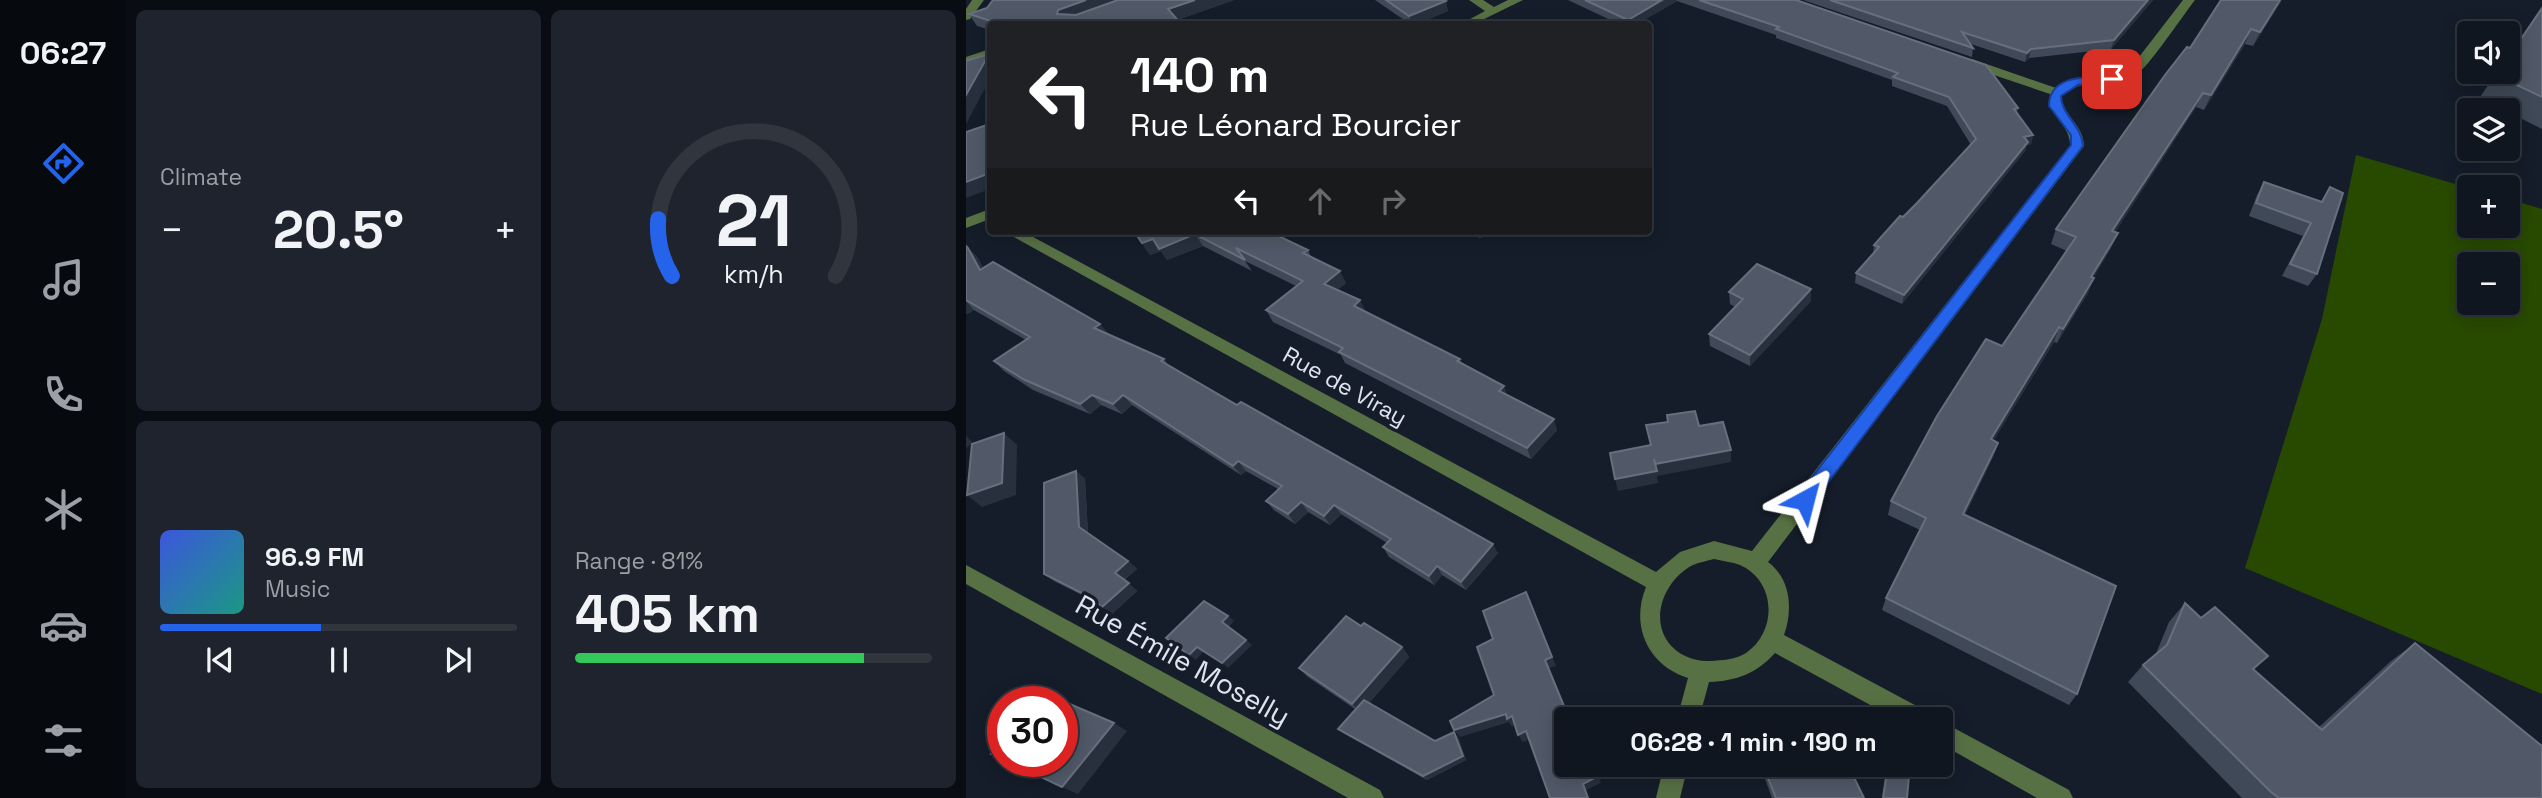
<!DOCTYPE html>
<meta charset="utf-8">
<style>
:root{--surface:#101620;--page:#1e232d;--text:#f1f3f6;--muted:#9c9fa5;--line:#30353e;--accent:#2563eb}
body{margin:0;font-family:"Space Grotesk",sans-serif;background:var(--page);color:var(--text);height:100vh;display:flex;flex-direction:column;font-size:26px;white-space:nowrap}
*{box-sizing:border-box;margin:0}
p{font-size:23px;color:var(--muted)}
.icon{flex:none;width:38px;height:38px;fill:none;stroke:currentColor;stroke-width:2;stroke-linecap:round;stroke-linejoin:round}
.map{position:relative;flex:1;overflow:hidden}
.panel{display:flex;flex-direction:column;gap:10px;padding:10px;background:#090c12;width:840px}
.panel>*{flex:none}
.banner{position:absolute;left:21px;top:21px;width:665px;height:214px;border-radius:7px;box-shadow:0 4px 18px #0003,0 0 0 2px var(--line);background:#202124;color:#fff;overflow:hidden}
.buttons{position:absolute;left:1491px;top:21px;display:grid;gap:14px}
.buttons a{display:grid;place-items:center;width:63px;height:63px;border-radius:7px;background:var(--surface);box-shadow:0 4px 18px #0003,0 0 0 2px var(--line);font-size:35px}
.speed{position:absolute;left:21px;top:686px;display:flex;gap:14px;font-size:35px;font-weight:700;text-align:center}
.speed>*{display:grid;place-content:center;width:91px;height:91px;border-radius:50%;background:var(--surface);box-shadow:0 4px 18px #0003,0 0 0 2px var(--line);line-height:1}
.speed .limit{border:10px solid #d22;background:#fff;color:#111}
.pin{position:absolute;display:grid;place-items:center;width:60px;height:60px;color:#fff;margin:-30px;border-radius:14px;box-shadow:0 4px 10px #0006}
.me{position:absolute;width:77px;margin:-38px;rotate:38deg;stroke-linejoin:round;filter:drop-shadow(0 0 5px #0008)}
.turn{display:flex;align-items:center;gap:24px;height:147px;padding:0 28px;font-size:32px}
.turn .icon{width:91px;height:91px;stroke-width:2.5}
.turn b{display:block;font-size:49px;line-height:60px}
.lanes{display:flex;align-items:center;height:66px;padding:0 28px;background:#0003;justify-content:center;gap:35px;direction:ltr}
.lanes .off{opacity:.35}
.big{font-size:52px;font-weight:800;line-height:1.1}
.panel .widget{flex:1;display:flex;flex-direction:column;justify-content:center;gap:10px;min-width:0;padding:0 24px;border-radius:10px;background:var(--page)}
.panel .dial{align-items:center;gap:0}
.dial svg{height:182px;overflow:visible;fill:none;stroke:var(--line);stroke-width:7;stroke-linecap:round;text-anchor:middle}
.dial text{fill:var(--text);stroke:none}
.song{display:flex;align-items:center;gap:21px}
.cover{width:84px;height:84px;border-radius:10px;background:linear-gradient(135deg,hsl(230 70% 55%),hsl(170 70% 35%))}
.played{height:7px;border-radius:4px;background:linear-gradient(90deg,var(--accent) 45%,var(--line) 45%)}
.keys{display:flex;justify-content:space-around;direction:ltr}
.heat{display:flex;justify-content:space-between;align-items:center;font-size:38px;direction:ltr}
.charge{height:10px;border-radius:5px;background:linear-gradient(90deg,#34c759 81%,var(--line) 0)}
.panel .tiles{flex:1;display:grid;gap:10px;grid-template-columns:repeat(2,1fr)}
.trip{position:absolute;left:588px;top:707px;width:399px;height:70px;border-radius:7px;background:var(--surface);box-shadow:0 4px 18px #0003,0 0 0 2px var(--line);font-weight:800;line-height:70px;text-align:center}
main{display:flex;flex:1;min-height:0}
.menu{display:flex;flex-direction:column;width:126px;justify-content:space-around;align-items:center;background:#06090d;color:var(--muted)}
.menu .icon{width:49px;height:49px}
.menu .current{color:var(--accent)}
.menu b{font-size:32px;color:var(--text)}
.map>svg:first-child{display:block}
.forest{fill:#284a00;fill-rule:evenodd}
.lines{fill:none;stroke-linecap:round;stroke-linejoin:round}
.minor{fill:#587144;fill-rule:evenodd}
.wall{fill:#404957}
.shaded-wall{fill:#28303e}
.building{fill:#515968;stroke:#676f7d;stroke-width:2}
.route{fill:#2563eb;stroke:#184099;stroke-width:2}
.labels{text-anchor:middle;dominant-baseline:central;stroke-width:7;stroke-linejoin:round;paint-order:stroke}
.street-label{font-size:23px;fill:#dfe4ee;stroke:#151d2a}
.near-street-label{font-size:28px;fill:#dfe4ee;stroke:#151d2a}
</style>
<main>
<nav class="menu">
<b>06:27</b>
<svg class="icon current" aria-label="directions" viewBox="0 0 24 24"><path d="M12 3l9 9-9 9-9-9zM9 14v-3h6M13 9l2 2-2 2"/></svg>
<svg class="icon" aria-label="music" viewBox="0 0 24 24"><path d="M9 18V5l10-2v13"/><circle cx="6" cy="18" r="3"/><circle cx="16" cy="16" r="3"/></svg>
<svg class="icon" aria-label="phone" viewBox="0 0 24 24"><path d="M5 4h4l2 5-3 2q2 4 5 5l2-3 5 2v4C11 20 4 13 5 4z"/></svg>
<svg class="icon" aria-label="climate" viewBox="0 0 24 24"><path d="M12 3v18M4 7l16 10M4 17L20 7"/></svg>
<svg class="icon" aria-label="car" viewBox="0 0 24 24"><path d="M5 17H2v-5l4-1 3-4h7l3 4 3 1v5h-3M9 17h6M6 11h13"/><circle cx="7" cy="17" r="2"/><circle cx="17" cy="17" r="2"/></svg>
<svg class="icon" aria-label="filters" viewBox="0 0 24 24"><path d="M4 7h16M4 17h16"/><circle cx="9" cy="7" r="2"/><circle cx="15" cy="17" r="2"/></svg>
</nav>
<section class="panel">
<div class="tiles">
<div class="widget"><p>Climate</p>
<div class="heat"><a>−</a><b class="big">20.5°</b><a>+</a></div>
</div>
<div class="widget dial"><svg viewBox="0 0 100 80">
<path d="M14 69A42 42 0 1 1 86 69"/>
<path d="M14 69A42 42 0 0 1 8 44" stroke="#2563eb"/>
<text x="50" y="56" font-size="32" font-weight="700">21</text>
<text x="50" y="72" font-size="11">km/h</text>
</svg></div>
<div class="widget">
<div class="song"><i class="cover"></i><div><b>96.9 FM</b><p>Music</p></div></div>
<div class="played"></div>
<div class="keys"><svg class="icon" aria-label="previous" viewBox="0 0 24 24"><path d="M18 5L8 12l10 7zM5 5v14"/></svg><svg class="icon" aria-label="pause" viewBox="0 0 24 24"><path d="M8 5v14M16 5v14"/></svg><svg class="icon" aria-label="next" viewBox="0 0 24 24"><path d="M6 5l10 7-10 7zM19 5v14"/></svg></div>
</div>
<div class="widget"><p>Range · 81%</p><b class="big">405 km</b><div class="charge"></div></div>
</div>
</section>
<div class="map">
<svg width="1576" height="798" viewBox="0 0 1576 798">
<rect width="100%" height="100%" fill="#151d2a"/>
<path class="forest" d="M1390 155 1503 188V226H1542V199L1576 209V694L1279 568 1356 319ZM1503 264H1542V303H1503Z"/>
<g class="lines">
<g class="minor">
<path d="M6 0H18L4 19 0 20V9Z"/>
<path d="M503 0H517L528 7 542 0H557L508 24H495L519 11Z"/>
<path d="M1217 0H1229C1218 14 1180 71 1168 77 1144 88 1116 77 1095 96 1097 116 1118 125 1118 146L802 562C825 579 827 610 818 635L960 711 963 719H930L809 653C791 673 771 681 743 682L733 719H711L722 678C682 665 664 626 680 587L37 231H56L690 572 714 552 748 541 786 551 1104 146C1105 125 1081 114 1084 94L998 65V59H1006L1090 88C1112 73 1139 79 1163 70ZM748 559C756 561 766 562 774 565 810 581 812 631 780 653 769 660 757 660 744 661 729 662 711 655 702 642 683 615 701 578 727 565 734 562 741 561 748 559Z"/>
<path d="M24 49V57L0 65V57Z"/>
<path d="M24 209V219L0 228V218Z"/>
<path d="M0 565 414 790 418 798H382L0 584Z"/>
<path d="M975 721 1103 790 1107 798H1071L975 744Z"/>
<path d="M698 765H722L714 798H690Z"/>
</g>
</g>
<g class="wall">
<path d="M27 0H268L211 20 215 24H24V30L11 26 3 14 21 8Z"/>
<path d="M409 0H478L482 11 451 24H444Z"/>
<path d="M602 0H830L1052 108 1051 113 1067 135 1065 144 1061 145 1059 151 936 304 889 283 890 273 907 254 908 245 951 203 1005 145 981 106 926 86V80L810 38V35L711 1 671 24H653Z"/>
<path d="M837 0H1187L1145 49 1063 58 1059 62 1005 44 1007 48 1006 57Z"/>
<path d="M1316 0 1287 46 1279 44 1238 110 1230 107 1149 232 1152 233 1145 248 1127 278 1122 293 1091 343 1088 342 1027 441 1032 443 1027 457 999 515 1111 694 1103 705 916 610 920 598 954 530 922 515 925 501 1036 346 1101 251 1085 244 1090 229 1224 48Z"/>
<path d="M1576 8V129L1542 112V110H1539L1514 97Z"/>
<path d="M1298 182 1355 202 1364 187 1351 274 1342 286 1316 276 1337 236 1283 216 1291 195Z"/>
<path d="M168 231 262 236 342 250 345 257 380 283 371 290 399 312 494 359 496 364 591 430 565 459 379 363 375 355 307 322 300 310 330 286 279 261 286 271 237 246 201 260 195 251 184 255Z"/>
<path d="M499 231H529L514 238Z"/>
<path d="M0 246 12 258 17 268 143 335 198 359 203 366 271 405 532 553 500 590 476 575 468 585 423 557 417 547 421 543 375 514 364 525 342 512 329 524 308 510 300 501 312 489 280 471 275 475 166 405 156 414 135 405 124 414 67 390 38 371 28 361 60 340 8 310 1 314 0 313Z"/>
<path d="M763 292 845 301 784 366 744 346 743 334 769 307 764 304Z"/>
<path d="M110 471 119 479 122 533 162 561 171 569 158 580 171 591 146 614 132 603 88 581 78 574Z"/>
<path d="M1219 603 1287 669 1352 728 1425 661 1449 643 1576 798H1276L1162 682 1177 665 1189 656 1203 622Z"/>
<path d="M395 626 436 647 443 657 403 703 469 741 488 732 492 737 500 760 461 780 377 733 372 729 389 709 342 677 333 668Z"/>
<path d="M921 765H944L941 798H916Z"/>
<path d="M798 768 898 798H806L798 776Z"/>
</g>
<g class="shaded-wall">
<path d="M120 0H160L99 22 91 14 92 10Z"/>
<path d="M229 0H268L208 21 202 9Z"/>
<path d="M696 0H710L711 1 671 24H663L662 20Z"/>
<path d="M1182 0H1187L1145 49 1148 40Z"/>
<path d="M1314 0H1316L1287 46 1294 32Z"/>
<path d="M480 1 482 11 451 24H446L443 16Z"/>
<path d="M1285 29 1279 44 1238 110 1245 95Z"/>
<path d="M1065 49 1063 58 1059 62 1061 53Z"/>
<path d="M23 54 24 56V79L0 124V95Z"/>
<path d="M1237 93 1230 107 1140 246 1146 231Z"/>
<path d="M1067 135 1065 144 1061 145 1059 151 936 304 938 295 1058 137Z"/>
<path d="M24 173V189L0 198V182Z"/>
<path d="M512 231H529L514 238Z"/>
<path d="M1152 233 1145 248 1119 292 1125 277Z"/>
<path d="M229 234 237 246 201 260 195 251 184 255 176 243 187 239Z"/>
<path d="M2 248 12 258 24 281 14 270Z"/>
<path d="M374 271 380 283 364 296 358 284Z"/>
<path d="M1128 278 1122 293 1091 343 1097 329Z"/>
<path d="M845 289V301L784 366V355Z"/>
<path d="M394 300 400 312 388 306Z"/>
<path d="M0 301 8 310 1 314 0 313Z"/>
<path d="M134 324 143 334 128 328Z"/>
<path d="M1093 327 1088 342 1020 453 1025 439Z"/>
<path d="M538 386 542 397 533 391Z"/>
<path d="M126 395 135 405 124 414 114 404Z"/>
<path d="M157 395 166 405 156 414 147 404Z"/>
<path d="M588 419 591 430 565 459 561 448Z"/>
<path d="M38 433 51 445 50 495 16 507 1 495Z"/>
<path d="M0 436 7 443 0 448Z"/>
<path d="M1032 443 1027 457 993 527 997 514Z"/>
<path d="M765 450V462L691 476 692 483 652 491 649 479 689 464Z"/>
<path d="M272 461 280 471 275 475 267 466Z"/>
<path d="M110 471 119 479 122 535 113 527Z"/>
<path d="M335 502 342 512 329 524 322 514Z"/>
<path d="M368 505 375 514 364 525 358 516Z"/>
<path d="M527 544 532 553 500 590 495 582Z"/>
<path d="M162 561 171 569 157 580 149 573Z"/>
<path d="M471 566 476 575 468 585 463 576Z"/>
<path d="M163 583 171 591 146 614 136 607Z"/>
<path d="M560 592 590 666 583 668 579 660Z"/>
<path d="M262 616 268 621 262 628 256 622Z"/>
<path d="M280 640 286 645 262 668 256 663Z"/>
<path d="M231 647 237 652 230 660 223 655Z"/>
<path d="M436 647 443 657 394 713 386 704Z"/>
<path d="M540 714 546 716 550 723 546 727 543 722 494 737 488 730Z"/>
<path d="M148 723 161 731 112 794 96 787Z"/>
<path d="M560 731 564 739 557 742 552 735Z"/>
<path d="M488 732 492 737 500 760 461 780 457 776Z"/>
<path d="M628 765 635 783 620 790 623 798H622L617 784Z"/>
</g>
<g class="building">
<path d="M27 0H120L92 10 91 14 110 15 152 0H229L202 9 215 24H34L3 14 21 8Z"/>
<path d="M420 0H478L480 1 443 16Z"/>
<path d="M619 0H696L662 20Z"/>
<path d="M733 0H830L1020 65 1052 108 1048 109 1067 135 1058 137 1062 142 938 295 890 273 913 247 908 245 934 216 937 217 951 203 1010 139 983 97 927 77 932 73 810 29 813 27Z"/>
<path d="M864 0H1182L1148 40 1065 49 1061 53 996 32 1007 48Z"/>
<path d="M1255 0H1314L1294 32 1285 29 1245 95 1237 93 1146 231 1152 233 1125 277 1128 278 1097 329 1093 327 1025 439 1032 443 997 514 1150 586 1111 694 920 598 960 518 925 501 971 416 1020 339 1036 346 1110 237 1090 229 1199 75 1221 47 1224 48Z"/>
<path d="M1576 8V97L1530 75 1532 72H1542V58Z"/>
<path d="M335 20 341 24H323Z"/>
<path d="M23 54 0 95V61Z"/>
<path d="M24 124V173L0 182V132Z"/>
<path d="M1298 182 1356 202 1364 187 1377 193 1351 274 1324 264 1345 223 1290 203Z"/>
<path d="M168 231H258L262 236 294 234 299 231H302L342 250 337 253 374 271 358 284 394 300 388 306 494 359 491 361 538 386 533 391 588 419 561 448 373 352 377 348 300 310 337 281 270 248 279 260 229 234 193 249 187 239 176 243Z"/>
<path d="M0 246 2 248 14 270 27 262 134 324 128 328 198 359 195 361 271 405 275 402 527 544 495 582 471 566 463 576 417 547 425 539 368 505 358 516 335 502 322 514 300 501 316 486 272 461 267 466 157 395 147 404 126 395 114 404 57 379 28 361 64 337 0 300Z"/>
<path d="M791 264 845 289 784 355 743 334 777 299 763 292Z"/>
<path d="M729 411 733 426 757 422 765 450 689 464 688 459 691 471 649 479 644 453 685 445 680 425 702 422 701 415Z"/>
<path d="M38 433 36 483 1 495 6 444Z"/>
<path d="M110 471 113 527 162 561 149 573 163 583 136 607 122 596 78 574V483Z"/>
<path d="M560 592 586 657 579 660 600 711 606 708 610 719H600V765H628L632 776 617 784 622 798H584L560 731 552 735 546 716 541 719 540 714 488 730 484 721 528 695 511 647 527 639 517 611Z"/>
<path d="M238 601 262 616 256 622 280 640 256 663 231 647 223 655 200 638Z"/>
<path d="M1219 603 1235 618 1249 607 1302 656 1287 669 1356 730 1449 643 1576 746V798H1313L1305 792 1177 665 1201 645Z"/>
<path d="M380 616 395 626 398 623 436 647 386 704 333 668Z"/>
<path d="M92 699 148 723 96 787 41 761H96V702H89Z"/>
<path d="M398 700 469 741 488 732 497 756 457 776 372 729Z"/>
<path d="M37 741V759L25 754Z"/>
<path d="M807 765H882L898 798H810L798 768Z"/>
<path d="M922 765H944L941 798H917Z"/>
</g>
<path class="route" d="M1146 76 1150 77V82L1112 85 1095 96C1095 115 1116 125 1117 146L845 505 839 507 832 505 830 500 832 495 1105 145V135L1083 106C1083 74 1123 77 1146 76Z"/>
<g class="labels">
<g class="street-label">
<text transform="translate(379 386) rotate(29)">Rue de Viray</text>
</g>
<g class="near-street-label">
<text transform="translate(217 660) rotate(29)">Rue Émile Moselly</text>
</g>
</g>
</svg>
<div class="buttons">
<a><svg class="icon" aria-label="sound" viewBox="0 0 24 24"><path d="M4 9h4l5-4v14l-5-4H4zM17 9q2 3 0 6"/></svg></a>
<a><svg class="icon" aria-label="layers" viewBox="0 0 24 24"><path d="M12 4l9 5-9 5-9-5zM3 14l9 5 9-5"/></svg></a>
<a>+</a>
<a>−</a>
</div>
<div class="speed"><div class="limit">30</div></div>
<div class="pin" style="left:1146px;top:79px;background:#d93025"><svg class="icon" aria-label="arrive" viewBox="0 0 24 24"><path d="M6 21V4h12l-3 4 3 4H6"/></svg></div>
<svg class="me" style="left:839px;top:500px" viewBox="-20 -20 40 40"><path d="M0-17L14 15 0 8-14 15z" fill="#2563eb" stroke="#fff" stroke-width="4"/></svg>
<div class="trip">06:28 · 1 min · 190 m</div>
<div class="banner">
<div class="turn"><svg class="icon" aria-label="left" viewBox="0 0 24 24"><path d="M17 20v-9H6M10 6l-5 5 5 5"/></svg><div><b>140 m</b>Rue Léonard Bourcier</div></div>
<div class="lanes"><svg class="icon" aria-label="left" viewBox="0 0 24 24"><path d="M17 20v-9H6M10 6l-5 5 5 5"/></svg><svg class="icon off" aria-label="ahead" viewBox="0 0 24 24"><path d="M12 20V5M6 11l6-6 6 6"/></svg><svg class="icon off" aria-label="right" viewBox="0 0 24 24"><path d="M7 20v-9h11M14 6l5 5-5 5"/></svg></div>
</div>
</div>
</main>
